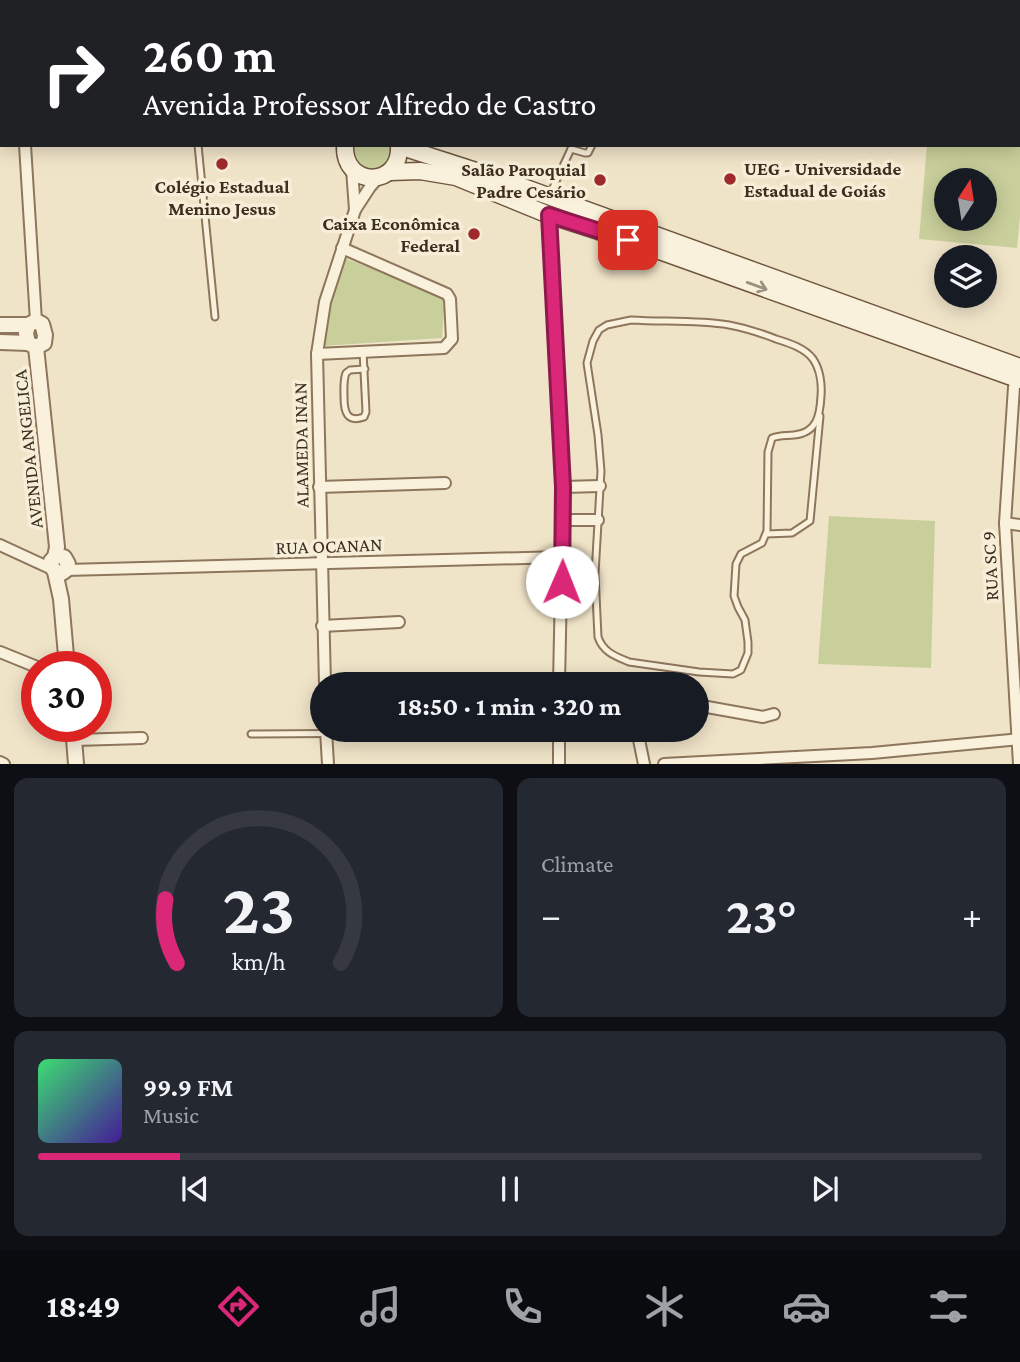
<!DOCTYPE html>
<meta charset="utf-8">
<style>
:root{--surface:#171b24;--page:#242831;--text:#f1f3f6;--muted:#9ea1a6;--line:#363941;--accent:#db2777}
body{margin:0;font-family:"Crimson Pro",serif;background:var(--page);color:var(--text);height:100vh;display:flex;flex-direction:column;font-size:26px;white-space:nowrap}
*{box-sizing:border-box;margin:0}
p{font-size:23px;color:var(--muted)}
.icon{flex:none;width:38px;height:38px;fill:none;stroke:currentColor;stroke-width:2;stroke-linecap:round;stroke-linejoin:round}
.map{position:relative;height:764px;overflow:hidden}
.drawer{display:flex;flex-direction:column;gap:14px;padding:14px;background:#0d0f14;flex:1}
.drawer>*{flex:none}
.hud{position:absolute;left:0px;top:0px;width:1020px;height:147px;box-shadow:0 4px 18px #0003;background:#202124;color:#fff;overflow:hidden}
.needle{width:46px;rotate:12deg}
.tools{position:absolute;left:934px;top:168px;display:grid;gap:14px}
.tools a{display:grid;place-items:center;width:63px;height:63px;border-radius:50%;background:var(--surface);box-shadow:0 4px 18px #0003;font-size:35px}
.speed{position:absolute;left:21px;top:651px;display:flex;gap:14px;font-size:35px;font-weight:700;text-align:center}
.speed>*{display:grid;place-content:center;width:91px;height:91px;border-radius:50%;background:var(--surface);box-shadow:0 4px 18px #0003;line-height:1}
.speed .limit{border:10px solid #d22;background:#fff;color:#111}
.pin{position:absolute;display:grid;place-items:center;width:60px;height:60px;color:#fff;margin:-30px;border-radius:14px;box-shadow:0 4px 10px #0006}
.me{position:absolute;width:77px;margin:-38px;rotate:1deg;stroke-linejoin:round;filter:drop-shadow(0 0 5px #0008)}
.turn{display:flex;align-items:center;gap:24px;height:147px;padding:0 28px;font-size:32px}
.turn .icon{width:91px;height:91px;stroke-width:2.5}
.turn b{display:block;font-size:49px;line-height:60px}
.big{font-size:52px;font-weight:700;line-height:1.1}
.drawer .card{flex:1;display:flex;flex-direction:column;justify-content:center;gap:10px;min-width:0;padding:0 24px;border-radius:14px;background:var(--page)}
.drawer .dial{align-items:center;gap:0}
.dial svg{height:182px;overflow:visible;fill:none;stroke:var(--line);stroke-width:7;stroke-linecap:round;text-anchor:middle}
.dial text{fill:var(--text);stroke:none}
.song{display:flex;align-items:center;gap:21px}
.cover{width:84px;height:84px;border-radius:10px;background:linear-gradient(135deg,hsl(140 70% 55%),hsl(260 70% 35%))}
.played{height:7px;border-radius:4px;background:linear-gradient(90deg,var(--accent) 15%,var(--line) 15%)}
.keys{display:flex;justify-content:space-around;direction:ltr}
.heat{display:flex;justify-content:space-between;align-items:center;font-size:38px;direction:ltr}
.drawer .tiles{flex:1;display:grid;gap:14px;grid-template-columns:1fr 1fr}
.card:last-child{grid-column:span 2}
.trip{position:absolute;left:310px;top:672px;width:399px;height:70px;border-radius:35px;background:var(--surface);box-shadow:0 4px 18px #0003;font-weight:700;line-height:70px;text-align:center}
.menu{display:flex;height:112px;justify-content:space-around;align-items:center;background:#090b0e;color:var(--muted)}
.menu .icon{width:49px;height:49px}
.menu .selected{color:var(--accent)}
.menu b{font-size:32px;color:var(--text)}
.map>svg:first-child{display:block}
.green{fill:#c9cf9b;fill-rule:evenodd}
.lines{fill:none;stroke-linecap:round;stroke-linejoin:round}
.service-casing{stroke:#8d765c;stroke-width:9}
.minor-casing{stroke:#8d765c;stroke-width:14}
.tertiary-casing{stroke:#8d765c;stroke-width:18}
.secondary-casing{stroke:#6f573f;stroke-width:19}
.service{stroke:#faf1dc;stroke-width:5}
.minor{stroke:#faf1dc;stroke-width:10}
.tertiary{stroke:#faf1dc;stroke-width:14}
.secondary{stroke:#faf1dc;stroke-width:16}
.oneway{stroke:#9c907e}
.route-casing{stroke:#8e194d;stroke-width:18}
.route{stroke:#db2777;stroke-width:12}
.poi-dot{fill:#9e2a2b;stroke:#f7eed8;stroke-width:2.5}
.labels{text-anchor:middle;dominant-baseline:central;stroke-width:7;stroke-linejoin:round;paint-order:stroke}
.poi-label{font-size:19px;font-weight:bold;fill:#3d2e20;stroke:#f7eed8;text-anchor:end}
.street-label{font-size:19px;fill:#3d2e20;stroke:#f7eed8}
</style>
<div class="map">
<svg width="1020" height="764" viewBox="0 0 1020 764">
<rect width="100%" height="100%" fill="#f0e4c8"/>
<g class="green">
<path d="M1019 112H1020V216L1017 248 919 239 927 145H1018ZM947 180H985V219H947Z"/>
<path d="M351 145H393C390 170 378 176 356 164Z"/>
<path d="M344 258 445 296 442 338 322 346 334 289Z"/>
<path d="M829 516 935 521 931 668 818 664Z"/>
</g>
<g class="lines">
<defs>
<g id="service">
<path d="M198 145 215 317"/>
<path d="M572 145 571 149 585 153H588L592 145"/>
<path d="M550 194 571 149"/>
<path d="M631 320C664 322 697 320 729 325 745 328 761 333 776 339 789 343 805 348 813 359 820 369 822 384 821 396 820 415 817 433 794 435 786 436 780 435 772 438L768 452 767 531 762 543 741 554 736 564 734 596 738 607 745 620 748 642V653L741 670 733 674 699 672 629 662C615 656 603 652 598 637L595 574 601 471 598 435 587 363 593 341 599 330 607 325Z"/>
<path d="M363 351 366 412 364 417C347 423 344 412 344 397 344 389 343 381 346 373L350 370 365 369"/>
<path d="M766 534 792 533 810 521 820 416"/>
<path d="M251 734 402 733"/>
</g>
<g id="minor">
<path d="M49 0 51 2"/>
<path d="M944 0V2"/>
<path d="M347 2V0"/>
<path d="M649 2V0"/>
<path d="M688 2 689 0"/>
<path d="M1018 52H1020"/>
<path d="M1018 78H1020"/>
<path d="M25 145 36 321"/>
<path d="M352 169 355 210"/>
<path d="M549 215 563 487 559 684"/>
<path d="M317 354 444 348 452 339 450 299 447 294 342 248"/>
<path d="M1019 374 1014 387 1005 523 1019 764"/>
<path d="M319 487 445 483"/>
<path d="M563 487 600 486"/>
<path d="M562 520H598"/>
<path d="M1005 523 1020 525"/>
<path d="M0 545 52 569"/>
<path d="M66 570 562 557"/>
<path d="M322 626 399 622"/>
<path d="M0 652 37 667"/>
<path d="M325 684 317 354 325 302 355 210 370 187 379 177"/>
<path d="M696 705 763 717 774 714"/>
<path d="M326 730 328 764"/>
<path d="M637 730 644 764"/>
<path d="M75 740 142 738"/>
<path d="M0 762 4 764"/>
<path d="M559 764V730"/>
<path d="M664 764 872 753 1020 739"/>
</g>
<g id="tertiary">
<path d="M36 321 42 324 45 335 44 343 36 347 28 343 26 333 28 325Z"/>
<path d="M0 325H28"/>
<path d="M0 342 28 343"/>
<path d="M36 347 57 547 55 557"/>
<path d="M55 572 62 573 66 570 68 564 64 557 59 556 55 557 51 561V565L55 572 61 599 67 667"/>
<path d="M73 726 76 764"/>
</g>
<g id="secondary">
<path d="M0 6 2 7"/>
<path d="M0 21H2"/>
<path d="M345 145C343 189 402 188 399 145"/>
<path d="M402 145 411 150 501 179 1020 367"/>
<path d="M390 172 420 171 456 177 549 215 654 249 1020 380"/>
</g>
</defs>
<use href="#service" class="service-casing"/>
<use href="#minor" class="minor-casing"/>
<use href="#tertiary" class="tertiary-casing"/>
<use href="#secondary" class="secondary-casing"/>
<use href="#service" class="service"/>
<use href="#minor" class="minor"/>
<use href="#tertiary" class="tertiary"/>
<use href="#secondary" class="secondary"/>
</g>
<defs><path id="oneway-shaft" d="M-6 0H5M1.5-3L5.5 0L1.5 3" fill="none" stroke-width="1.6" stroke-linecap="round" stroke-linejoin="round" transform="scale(1.75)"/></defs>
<use class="oneway" href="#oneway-shaft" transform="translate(757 286) rotate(20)"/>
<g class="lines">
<defs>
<path id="route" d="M562 582 563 487 549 215 628 240"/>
</defs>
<use href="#route" class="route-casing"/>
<use href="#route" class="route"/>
</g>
<g class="poi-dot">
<circle cx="222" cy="164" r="7"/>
<circle cx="730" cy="179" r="7"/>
<circle cx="600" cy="180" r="7"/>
<circle cx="474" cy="234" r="7"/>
</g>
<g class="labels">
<g class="poi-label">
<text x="744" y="168" text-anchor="start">UEG - Universidade<tspan x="744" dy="22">Estadual de Goiás</tspan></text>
<text x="586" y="169">Salão Paroquial<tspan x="586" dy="22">Padre Cesário</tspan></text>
<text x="222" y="186" text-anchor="middle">Colégio Estadual<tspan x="222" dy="22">Menino Jesus</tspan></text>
<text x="460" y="223">Caixa Econômica<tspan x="460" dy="22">Federal</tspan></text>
</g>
<g class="street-label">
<text transform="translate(301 445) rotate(-91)">ALAMEDA INAN</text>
<text transform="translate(28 449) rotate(-96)">AVENIDA ANGELICA</text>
<text transform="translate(329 546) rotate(-2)">RUA OCANAN</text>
<text transform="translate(990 566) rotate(-93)">RUA SC 9</text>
</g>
</g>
</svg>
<div class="tools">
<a><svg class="needle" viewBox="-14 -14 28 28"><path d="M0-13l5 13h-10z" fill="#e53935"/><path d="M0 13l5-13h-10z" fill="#9ea1a6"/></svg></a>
<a><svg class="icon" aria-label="layers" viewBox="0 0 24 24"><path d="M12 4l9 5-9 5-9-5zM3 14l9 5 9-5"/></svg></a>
</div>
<div class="speed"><div class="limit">30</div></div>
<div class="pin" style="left:628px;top:240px;background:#d93025"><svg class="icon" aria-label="arrive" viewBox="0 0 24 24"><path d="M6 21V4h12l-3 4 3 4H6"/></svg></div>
<svg class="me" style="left:562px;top:582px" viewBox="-20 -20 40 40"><circle r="19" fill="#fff"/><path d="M0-13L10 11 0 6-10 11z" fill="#db2777"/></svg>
<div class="trip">18:50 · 1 min · 320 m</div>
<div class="hud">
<div class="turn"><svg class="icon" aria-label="right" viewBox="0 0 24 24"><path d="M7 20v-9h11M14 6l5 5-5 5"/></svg><div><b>260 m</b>Avenida Professor Alfredo de Castro</div></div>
</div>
</div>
<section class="drawer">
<div class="tiles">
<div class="card dial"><svg viewBox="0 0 100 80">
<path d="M14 69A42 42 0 1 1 86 69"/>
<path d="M14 69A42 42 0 0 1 9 41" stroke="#db2777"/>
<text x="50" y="56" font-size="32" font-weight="700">23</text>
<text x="50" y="72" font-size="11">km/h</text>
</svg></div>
<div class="card"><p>Climate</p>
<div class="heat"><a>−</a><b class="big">23°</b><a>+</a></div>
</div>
<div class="card">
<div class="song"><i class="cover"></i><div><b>99.9 FM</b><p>Music</p></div></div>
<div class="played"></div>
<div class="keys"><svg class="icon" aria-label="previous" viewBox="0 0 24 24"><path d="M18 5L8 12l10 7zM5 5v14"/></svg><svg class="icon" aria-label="pause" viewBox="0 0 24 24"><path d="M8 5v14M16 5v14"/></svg><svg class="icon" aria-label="next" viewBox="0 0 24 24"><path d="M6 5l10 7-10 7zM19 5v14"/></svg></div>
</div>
</div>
</section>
<nav class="menu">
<b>18:49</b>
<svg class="icon selected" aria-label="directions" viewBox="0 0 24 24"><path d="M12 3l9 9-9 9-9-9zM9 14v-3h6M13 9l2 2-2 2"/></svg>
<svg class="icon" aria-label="music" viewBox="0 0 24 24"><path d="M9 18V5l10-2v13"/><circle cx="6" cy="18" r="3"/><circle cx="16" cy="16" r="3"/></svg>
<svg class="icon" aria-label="phone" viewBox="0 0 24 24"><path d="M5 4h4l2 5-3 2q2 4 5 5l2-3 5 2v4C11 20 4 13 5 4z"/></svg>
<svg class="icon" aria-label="climate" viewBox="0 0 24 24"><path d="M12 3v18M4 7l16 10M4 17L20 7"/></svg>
<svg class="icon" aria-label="car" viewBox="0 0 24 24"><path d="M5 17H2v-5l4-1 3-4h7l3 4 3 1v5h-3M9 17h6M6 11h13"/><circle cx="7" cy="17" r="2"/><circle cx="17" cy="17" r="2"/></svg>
<svg class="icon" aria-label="filters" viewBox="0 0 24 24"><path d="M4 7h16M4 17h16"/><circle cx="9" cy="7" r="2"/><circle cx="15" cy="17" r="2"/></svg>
</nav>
